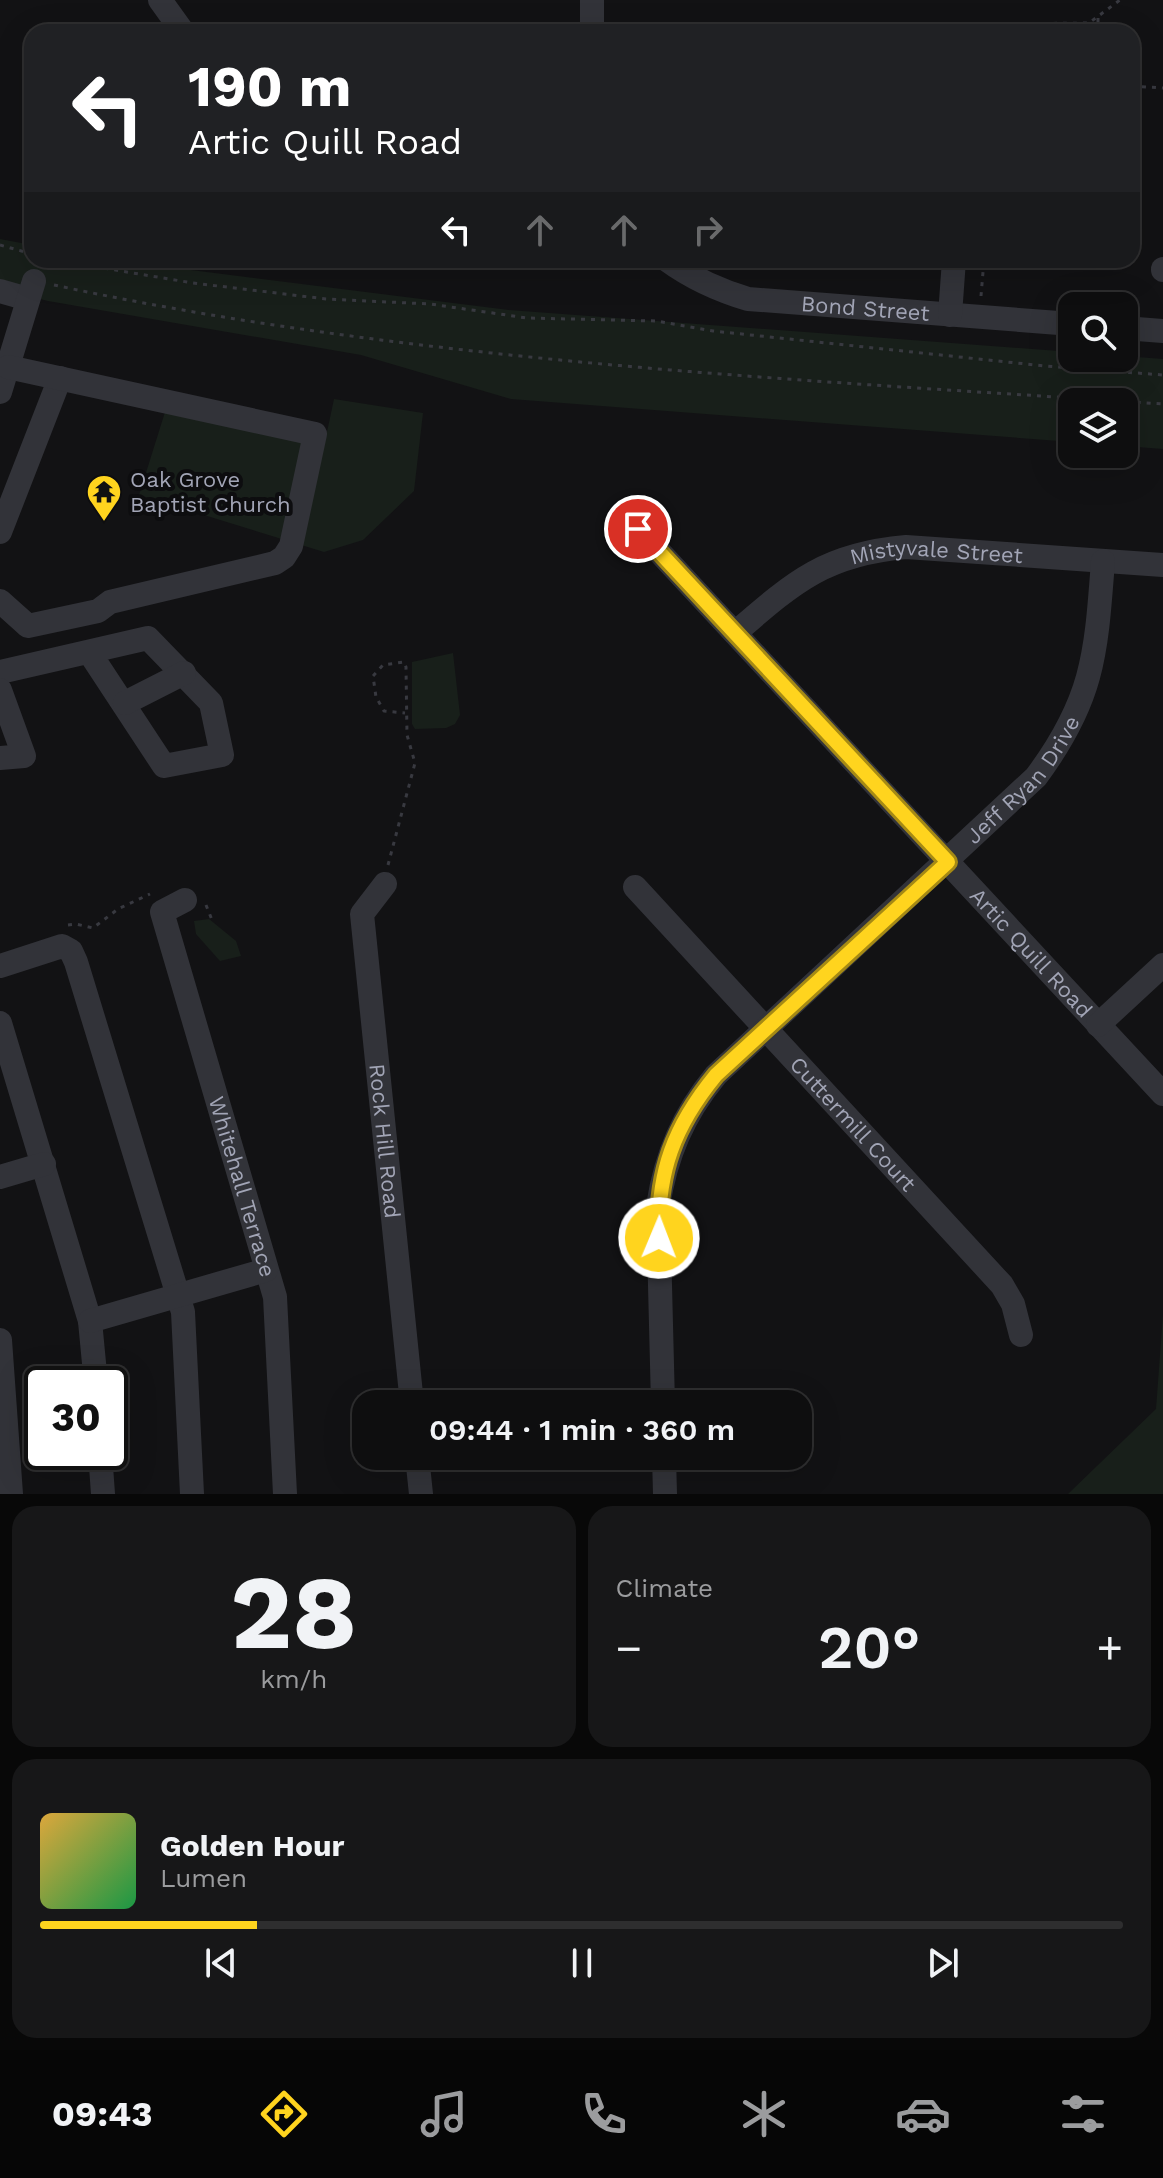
<!DOCTYPE html>
<meta charset="utf-8">
<style>
:root{--surface:#0e0e0f;--page:#171718;--text:#f1f3f6;--muted:#9b9c9e;--line:#2e2e2f;--accent:#ffd41e}
body{margin:0;font-family:"Work Sans",sans-serif;background:var(--page);color:var(--text);height:100vh;display:flex;flex-direction:column;font-size:30px;white-space:nowrap}
*{box-sizing:border-box;margin:0}
p{font-size:26px;color:var(--muted)}
.icon{flex:none;width:44px;height:44px;fill:none;stroke:currentColor;stroke-width:2;stroke-linecap:round;stroke-linejoin:round}
.map{position:relative;height:1494px;overflow:hidden}
.sheet{display:flex;flex-direction:column;gap:12px;padding:12px;background:#080808;flex:1}
.sheet>*{flex:none}
.top-card{position:absolute;left:24px;top:24px;width:1116px;height:244px;border-radius:24px;box-shadow:0 8px 32px #0002,0 0 0 2px var(--line);background:#202124;color:#fff;overflow:hidden}
.controls{position:absolute;left:1058px;top:292px;display:grid;gap:16px}
.controls a{display:grid;place-items:center;width:80px;height:80px;border-radius:16px;background:var(--surface);box-shadow:0 8px 32px #0002,0 0 0 2px var(--line);font-size:40px}
.speed{position:absolute;left:24px;top:1366px;display:flex;gap:16px;font-size:40px;font-weight:700;text-align:center}
.speed>*{display:grid;place-content:center;width:104px;height:104px;border-radius:50%;background:var(--surface);box-shadow:0 8px 32px #0002,0 0 0 2px var(--line);line-height:1}
.speed .limit{border:4px solid #111;border-radius:12px;background:#fff;color:#111}
.pin{position:absolute;display:grid;place-items:center;width:68px;height:68px;color:#fff;margin:-34px;border:4px solid #fff;border-radius:50%;box-shadow:0 2px 8px #0007}
.me{position:absolute;width:88px;margin:-44px;rotate:1deg;stroke-linejoin:round;filter:drop-shadow(0 0 6px #0008)}
.turn{display:flex;align-items:center;gap:28px;height:168px;padding:0 32px;font-size:36px}
.turn .icon{width:104px;height:104px;stroke-width:2.5}
.turn b{display:block;font-size:56px;line-height:68px}
.lanes{display:flex;align-items:center;height:76px;padding:0 32px;background:#0003;justify-content:center;gap:40px;direction:ltr}
.lanes .off{opacity:.35}
.big{font-size:60px;font-weight:600;line-height:1.1}
.sheet .widget{flex:1;display:flex;flex-direction:column;justify-content:center;gap:12px;min-width:0;padding:0 28px;border-radius:24px;background:var(--page)}
.sheet .dial{align-items:center;gap:0}
.dial b{font-size:104px;line-height:1}
.song{display:flex;align-items:center;gap:24px}
.cover{width:96px;height:96px;border-radius:12px;background:linear-gradient(135deg,hsl(40 70% 55%),hsl(140 70% 35%))}
.played{height:8px;border-radius:4px;background:linear-gradient(90deg,var(--accent) 20%,var(--line) 20%)}
.keys{display:flex;justify-content:space-around;direction:ltr}
.heat{display:flex;justify-content:space-between;align-items:center;font-size:44px;direction:ltr}
.sheet .tiles{flex:1;display:grid;gap:12px;grid-template-columns:1fr 1fr}
.widget:last-child{grid-column:span 2}
.trip{position:absolute;left:352px;top:1390px;width:460px;height:80px;border-radius:24px;background:var(--surface);box-shadow:0 8px 32px #0002,0 0 0 2px var(--line);font-weight:600;line-height:80px;text-align:center}
.tabs{display:flex;height:128px;justify-content:space-around;align-items:center;background:#060606;color:var(--muted)}
.tabs .icon{width:56px;height:56px}
.tabs .active{color:var(--accent)}
.tabs b{font-size:36px;color:var(--text)}
.map>svg:first-child{display:block}
.green{fill:#181f1a}
.lines{fill:none;stroke-linecap:round;stroke-linejoin:round}
.path{stroke:#383940;stroke-width:3;stroke-dasharray:4 6;stroke-linecap:butt}
.minor{stroke:#323339;stroke-width:24}
.route-casing{stroke:#a68a14;stroke-width:20}
.route{stroke:#ffd41e;stroke-width:14}
.labels{text-anchor:middle;dominant-baseline:central;stroke-width:8;stroke-linejoin:round;paint-order:stroke}
.street-label{font-size:22px;fill:#a2a5b6;stroke:#0d0d0f}
.poi-label{font-size:22px;fill:#a2a5b6;stroke:#0d0d0f;text-anchor:start}
</style>
<div class="map">
<svg width="1163" height="1494" viewBox="0 0 1163 1494">
<rect width="100%" height="100%" fill="#121214"/>
<g class="green">
<path d="M0 239 32 245V260H112L509 310 1072 352V358L1124 356 1163 359V449L1124 446V402H1072V442L511 399 361 355 48 301 0 289Z"/>
<path d="M334 399 423 413 414 491 363 540 324 552 139 495 165 412 324 446Z"/>
<path d="M453 653 460 715 455 724 446 728 415 729 412 724V662Z"/>
<path d="M209 919 236 941 241 956 220 961 196 934 194 921Z"/>
<path d="M1163 1314V1494H1068L1156 1409Z"/>
</g>
<g class="lines">
<g class="path">
<path d="M1000 32 1001 24 1089 23 1120 0"/>
<path d="M1098 32V17"/>
<path d="M1132 86 1163 88"/>
<path d="M0 245 32 254"/>
<path d="M55 260 193 283 326 299 430 304 527 318 657 321 713 331 1045 366 1163 375"/>
<path d="M54 285C418 363 793 379 1163 404"/>
<path d="M981 296 984 260"/>
<path d="M388 865 415 763 407 735 406 667 404 662 383 665 373 676 376 697 384 711 405 713"/>
<path d="M206 905 212 920"/>
<path d="M68 925 76 924 93 928 118 909 150 894"/>
</g>
<g class="minor">
<path d="M160 0 183 32"/>
<path d="M592 32V0"/>
<path id="s1" d="M667 260C693 279 718 290 748 299L1072 324"/>
<path d="M1163 269V270"/>
<path d="M0 291 28 299"/>
<path d="M950 315 954 260"/>
<path d="M1124 328 1163 331"/>
<path d="M0 392 34 281"/>
<path id="s2" d="M638 529 1163 1094"/>
<path d="M0 532 60 378"/>
<path d="M0 601 28 626 98 611 110 602 275 563 284 557 291 546 315 434 8 367"/>
<path id="s3" d="M735 633C794 582 825 554 906 547L1163 565"/>
<path d="M0 672 148 638 211 703 222 755 164 766 89 652"/>
<path d="M0 690 24 756 0 758"/>
<path d="M125 703 184 673"/>
<path id="s4" d="M385 884 362 914 412 1404"/>
<path id="s5" d="M635 887 1002 1285 1013 1304 1021 1335"/>
<path id="s6" d="M185 900 162 912 275 1297 285 1494"/>
<path d="M0 966 62 946 71 951 76 962 183 1312 192 1494"/>
<path d="M0 1023 90 1321 96 1384"/>
<path d="M1098 1025 1163 965"/>
<path d="M0 1177 44 1164"/>
<path d="M90 1321 266 1270"/>
<path d="M0 1340 11 1494"/>
<path id="s7" d="M663 1404 658 1206C666 1155 683 1115 716 1075L1036 777C1094 699 1096 654 1103 561"/>
<path d="M100 1452 103 1494"/>
<path d="M417 1456 421 1494"/>
<path d="M664 1456 665 1494"/>
</g>
</g>
<g class="lines">
<defs>
<path id="route" d="M638 529 948 862 716 1075C674 1126 657 1172 659 1238"/>
</defs>
<use href="#route" class="route-casing"/>
<use href="#route" class="route"/>
</g>
<defs>
<symbol id="temple-pin" viewBox="-11 -11 22 30"><path d="M0 17L-7.5 6A9.5 9.5 0 1 1 7.5 6Z" fill="#ffd41e" stroke="#0d0d0f"/><path d="M0-6L5-2H3V0L6.5 2.5H4V6H1.5V3h-3V6H-4V2.5H-6.5L-3 0V-2H-5Z" fill="#111"/></symbol>
</defs>
<g fill-rule="evenodd">
<use href="#temple-pin" x="84" y="472" width="40" height="54"/>
</g>
<g class="labels">
<g class="street-label">
<text stroke="none"><textPath href="#s1" startOffset="208">Bond Street</textPath></text>
<text stroke="none"><textPath href="#s3" startOffset="226">Mistyvale Street</textPath></text>
<text stroke="none"><textPath href="#s7" startOffset="770">Jeff Ryan Drive</textPath></text>
<text stroke="none"><textPath href="#s2" startOffset="578">Artic Quill Road</textPath></text>
<text stroke="none"><textPath href="#s5" startOffset="322">Cuttermill Court</textPath></text>
<text stroke="none"><textPath href="#s4" startOffset="266">Rock Hill Road</textPath></text>
<text stroke="none"><textPath href="#s6" startOffset="312">Whitehall Terrace</textPath></text>
</g>
<g class="poi-label">
<text x="130" y="479">Oak Grove<tspan x="130" dy="25">Baptist Church</tspan></text>
</g>
</g>
</svg>
<div class="controls">
<a><svg class="icon" aria-label="search" viewBox="0 0 24 24"><circle cx="10" cy="10" r="6"/><path d="M15 15l6 6"/></svg></a>
<a><svg class="icon" aria-label="layers" viewBox="0 0 24 24"><path d="M12 4l9 5-9 5-9-5zM3 14l9 5 9-5"/></svg></a>
</div>
<div class="speed"><div class="limit">30</div></div>
<div class="pin" style="left:638px;top:529px;background:#d93025"><svg class="icon" aria-label="arrive" viewBox="0 0 24 24"><path d="M6 21V4h12l-3 4 3 4H6"/></svg></div>
<svg class="me" style="left:659px;top:1238px" viewBox="-20 -20 40 40"><circle r="17" fill="#ffd41e" stroke="#fff" stroke-width="3"/><path d="M0-11L8 9 0 5-8 9z" fill="#fff"/></svg>
<div class="trip">09:44 · 1 min · 360 m</div>
<div class="top-card">
<div class="turn"><svg class="icon" aria-label="left" viewBox="0 0 24 24"><path d="M17 20v-9H6M10 6l-5 5 5 5"/></svg><div><b>190 m</b>Artic Quill Road</div></div>
<div class="lanes"><svg class="icon" aria-label="left" viewBox="0 0 24 24"><path d="M17 20v-9H6M10 6l-5 5 5 5"/></svg><svg class="icon off" aria-label="ahead" viewBox="0 0 24 24"><path d="M12 20V5M6 11l6-6 6 6"/></svg><svg class="icon off" aria-label="ahead" viewBox="0 0 24 24"><path d="M12 20V5M6 11l6-6 6 6"/></svg><svg class="icon off" aria-label="right" viewBox="0 0 24 24"><path d="M7 20v-9h11M14 6l5 5-5 5"/></svg></div>
</div>
</div>
<section class="sheet">
<div class="tiles">
<div class="widget dial"><b>28</b><p>km/h</p></div>
<div class="widget"><p>Climate</p>
<div class="heat"><a>−</a><b class="big">20°</b><a>+</a></div>
</div>
<div class="widget">
<div class="song"><i class="cover"></i><div><b>Golden Hour</b><p>Lumen</p></div></div>
<div class="played"></div>
<div class="keys"><svg class="icon" aria-label="previous" viewBox="0 0 24 24"><path d="M18 5L8 12l10 7zM5 5v14"/></svg><svg class="icon" aria-label="pause" viewBox="0 0 24 24"><path d="M8 5v14M16 5v14"/></svg><svg class="icon" aria-label="next" viewBox="0 0 24 24"><path d="M6 5l10 7-10 7zM19 5v14"/></svg></div>
</div>
</div>
</section>
<nav class="tabs">
<b>09:43</b>
<svg class="icon active" aria-label="directions" viewBox="0 0 24 24"><path d="M12 3l9 9-9 9-9-9zM9 14v-3h6M13 9l2 2-2 2"/></svg>
<svg class="icon" aria-label="music" viewBox="0 0 24 24"><path d="M9 18V5l10-2v13"/><circle cx="6" cy="18" r="3"/><circle cx="16" cy="16" r="3"/></svg>
<svg class="icon" aria-label="phone" viewBox="0 0 24 24"><path d="M5 4h4l2 5-3 2q2 4 5 5l2-3 5 2v4C11 20 4 13 5 4z"/></svg>
<svg class="icon" aria-label="climate" viewBox="0 0 24 24"><path d="M12 3v18M4 7l16 10M4 17L20 7"/></svg>
<svg class="icon" aria-label="car" viewBox="0 0 24 24"><path d="M5 17H2v-5l4-1 3-4h7l3 4 3 1v5h-3M9 17h6M6 11h13"/><circle cx="7" cy="17" r="2"/><circle cx="17" cy="17" r="2"/></svg>
<svg class="icon" aria-label="filters" viewBox="0 0 24 24"><path d="M4 7h16M4 17h16"/><circle cx="9" cy="7" r="2"/><circle cx="15" cy="17" r="2"/></svg>
</nav>
